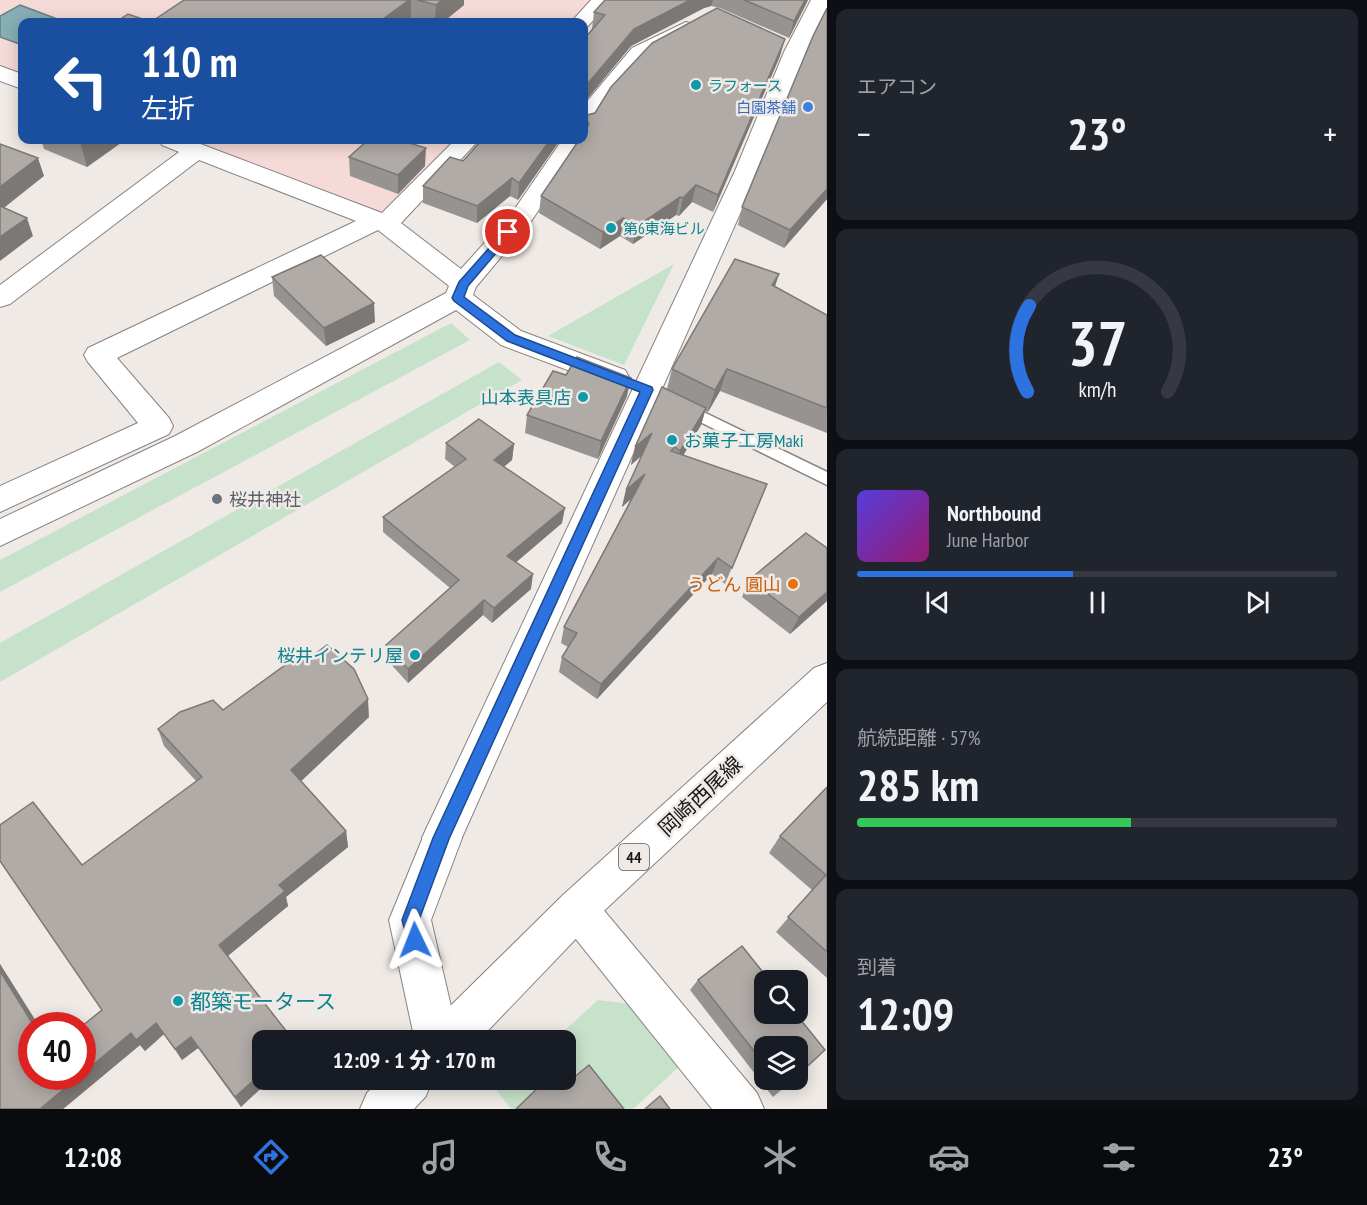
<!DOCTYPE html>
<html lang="ja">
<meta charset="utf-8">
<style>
:root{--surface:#171b24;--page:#20242c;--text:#f1f3f6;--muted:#9ea1a6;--line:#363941;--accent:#2c73df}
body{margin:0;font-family:"PT Sans Narrow","Noto Sans JP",sans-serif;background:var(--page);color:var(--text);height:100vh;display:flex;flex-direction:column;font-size:22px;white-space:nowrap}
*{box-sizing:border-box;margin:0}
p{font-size:20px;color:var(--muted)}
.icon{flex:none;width:33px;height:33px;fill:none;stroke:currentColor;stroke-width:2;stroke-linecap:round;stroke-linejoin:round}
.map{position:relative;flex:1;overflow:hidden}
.sheet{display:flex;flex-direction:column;gap:9px;padding:9px;background:#0d0f14;width:540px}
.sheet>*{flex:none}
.banner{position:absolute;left:18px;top:18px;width:570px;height:126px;border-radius:12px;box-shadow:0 3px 15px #0003;background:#1a4fa0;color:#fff;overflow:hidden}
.buttons{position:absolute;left:754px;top:970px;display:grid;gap:12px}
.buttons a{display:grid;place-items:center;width:54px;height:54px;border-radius:12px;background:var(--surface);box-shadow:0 3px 15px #0003;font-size:30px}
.speed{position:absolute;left:18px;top:1012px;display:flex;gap:12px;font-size:30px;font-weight:700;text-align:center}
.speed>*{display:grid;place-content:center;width:78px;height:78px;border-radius:50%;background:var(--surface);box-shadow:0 3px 15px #0003;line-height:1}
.speed .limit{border:9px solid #d22;background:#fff;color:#111}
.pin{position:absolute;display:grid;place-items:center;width:51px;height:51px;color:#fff;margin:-26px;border:3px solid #fff;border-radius:50%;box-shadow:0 2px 6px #0007}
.me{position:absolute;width:66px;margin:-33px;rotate:358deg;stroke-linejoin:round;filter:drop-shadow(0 0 4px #0008)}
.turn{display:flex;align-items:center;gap:21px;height:126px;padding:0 24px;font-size:27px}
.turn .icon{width:78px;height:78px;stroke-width:2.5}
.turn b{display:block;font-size:42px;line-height:51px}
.big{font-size:45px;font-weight:800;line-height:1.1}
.sheet .card{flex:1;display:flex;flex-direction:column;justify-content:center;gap:9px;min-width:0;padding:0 21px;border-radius:12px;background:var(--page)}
.sheet .dial{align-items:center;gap:0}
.dial svg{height:156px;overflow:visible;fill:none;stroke:var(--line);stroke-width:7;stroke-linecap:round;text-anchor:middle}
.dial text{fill:var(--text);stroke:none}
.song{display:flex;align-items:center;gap:18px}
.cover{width:72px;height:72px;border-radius:9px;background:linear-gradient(135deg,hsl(250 70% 55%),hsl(320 70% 35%))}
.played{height:6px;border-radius:3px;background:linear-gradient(90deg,var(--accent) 45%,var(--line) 45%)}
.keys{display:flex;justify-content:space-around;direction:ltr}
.heat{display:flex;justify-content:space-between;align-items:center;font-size:33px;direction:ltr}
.charge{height:9px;border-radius:4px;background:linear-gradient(90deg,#34c759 57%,var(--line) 0)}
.trip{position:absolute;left:252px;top:1030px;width:324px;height:60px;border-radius:12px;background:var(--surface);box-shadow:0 3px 15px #0003;font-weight:800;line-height:60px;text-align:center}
.tabs{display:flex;height:96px;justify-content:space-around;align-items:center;background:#090b0e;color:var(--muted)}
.tabs .icon{width:42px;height:42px}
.tabs .current{color:var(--accent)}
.tabs b{font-size:27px;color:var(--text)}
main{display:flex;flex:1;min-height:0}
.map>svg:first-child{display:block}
.education{fill:#f5dad8}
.green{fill:#c7e2ca}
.water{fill:#86aeb4;stroke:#668185;stroke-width:1.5}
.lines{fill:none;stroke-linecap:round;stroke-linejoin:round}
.service-casing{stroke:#888380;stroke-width:3}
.minor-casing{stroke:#888380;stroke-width:2}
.tertiary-casing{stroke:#888380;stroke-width:2}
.primary-casing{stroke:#888380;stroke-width:2}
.service{fill:#fff;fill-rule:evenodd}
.minor{fill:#fff;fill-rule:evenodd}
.tertiary{fill:#fff;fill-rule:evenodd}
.primary{fill:#fff;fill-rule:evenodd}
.wall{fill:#979390}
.shaded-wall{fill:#7b7875}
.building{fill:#b0aba7;stroke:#7b7875;stroke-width:1.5}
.route{fill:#2c73df;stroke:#1d4b91;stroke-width:1.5}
.culture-dot{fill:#0f9aa8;stroke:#f0eae6;stroke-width:2}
.shop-dot{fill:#3f7fe0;stroke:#f0eae6;stroke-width:2}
.worship-dot{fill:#6b7280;stroke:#f0eae6;stroke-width:2}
.food-dot{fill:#e8710a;stroke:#f0eae6;stroke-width:2}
.labels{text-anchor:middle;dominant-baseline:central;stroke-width:5;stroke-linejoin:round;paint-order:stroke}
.far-culture-label{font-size:15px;fill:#0d838f;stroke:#f0eae6;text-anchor:start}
.far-shop-label{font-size:15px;fill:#366cbe;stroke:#f0eae6;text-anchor:end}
.shield{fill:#f0eae6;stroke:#5a5754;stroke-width:1.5}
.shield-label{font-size:16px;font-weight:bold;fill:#1a1816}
.culture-label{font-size:18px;fill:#0d838f;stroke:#f0eae6;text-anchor:end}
.worship-label{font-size:18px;fill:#5b616d;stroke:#f0eae6;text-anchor:start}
.food-label{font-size:18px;fill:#c56008;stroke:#f0eae6;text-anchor:end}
.near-street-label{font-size:21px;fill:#1a1816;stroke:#f0eae6}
.near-culture-label{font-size:21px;fill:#0d838f;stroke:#f0eae6;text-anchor:start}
</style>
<main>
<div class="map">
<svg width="827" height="1109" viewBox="0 0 827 1109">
<rect width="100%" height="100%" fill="#f0eae6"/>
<g class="education">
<path d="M0 0H602L581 22H22V82L0 73Z"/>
<path d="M170 140H468L386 224Z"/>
</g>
<g class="green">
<path d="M674 264 624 365 548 336Z"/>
<path d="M451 323 470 340 0 592V560Z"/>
<path d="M499 362 522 380 0 682V643Z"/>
<path d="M598 1000 631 1004 681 1065 633 1109H511L497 1091 509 1080H566V1041H553Z"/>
</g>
<path class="water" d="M20 5 65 22H22V45L0 37V16Z"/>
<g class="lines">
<defs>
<path id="service" d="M683 402 827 472V485L678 411 676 407 678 403Z"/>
<g id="minor">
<path d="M591 0H612L588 26 584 28V22H571Z"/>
<path d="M811 0H827V9L806 52 759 171 456 851 442 857 428 851 422 838 428 825 735 171 784 52Z"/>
<path d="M686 22 693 24 697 28 693 32 648 58 607 103 592 128 584 130V105L632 48Z"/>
<path d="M0 66 22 74V89L0 81Z"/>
<path d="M584 138 585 140 532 220 476 287 473 295 521 331 625 370 629 377 625 384 615 387 605 384 501 345 456 310 197 452 0 546V519L175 436 446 293 449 286 378 230 117 358 169 418 173 426 169 434 0 512V486L138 423 88 362 84 355 88 348 356 221 199 160 10 304 0 307V285L179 152 162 145 159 140H190L382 213 455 140H479L401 223 461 269 514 210 562 140Z"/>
<path d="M577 889 591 895 757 1093 764 1109H712L563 923 557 909 563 895Z"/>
</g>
<path id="tertiary" d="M442 819 456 825 462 838 431 920 459 1041H415L389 920 428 825Z"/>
<g id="primary">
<path d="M827 663V702L591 923 478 1041H425L431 1025 563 895 814 668Z"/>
<path d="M379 1080H432L426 1096 414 1109H360L367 1093Z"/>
</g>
</defs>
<use href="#service" class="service-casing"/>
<use href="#minor" class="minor-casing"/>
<use href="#tertiary" class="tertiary-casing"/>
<use href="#primary" class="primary-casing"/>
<use href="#service" class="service"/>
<use href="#minor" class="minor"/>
<use href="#tertiary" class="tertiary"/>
<use href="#primary" class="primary"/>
</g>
<g class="wall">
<path d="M184 0H464V5L443 22H116H151Z"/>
<path d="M605 0H808L789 38 720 8 711 6 704 8 631 46 584 102V113L587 115 780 56 713 212 692 202 679 216 676 215 633 244 620 236 600 249 539 213 541 196 584 140V39L592 29 594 12Z"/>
<path d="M41 140H125L87 167 44 149Z"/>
<path d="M560 140 518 200 510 196 477 223 423 203V186L463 161Z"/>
<path d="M349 157 425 166 398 194 350 176Z"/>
<path d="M827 199 784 248 738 225 742 207Z"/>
<path d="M779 274 775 287 827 315V433L720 391 708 412 705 411 701 425 683 455 767 484 760 501 725 584 712 574 597 699 559 672 562 657 568 647 561 643 564 627 631 499 622 507 626 490 642 455 631 465 635 447 667 389 672 369Z"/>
<path d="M272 277 375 322 326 346 274 296Z"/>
<path d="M566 375 627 396 598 459 525 433 527 415Z"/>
<path d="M446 443 514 444 512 460 504 466 562 523 516 562 531 589 492 623 483 615 408 683 387 660 386 645 450 588 383 532V517L455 467 445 459Z"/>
<path d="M749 580 827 601 790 634 742 597Z"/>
<path d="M223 710 369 717 301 781 346 831 348 847 286 897 288 906 228 956 241 1107 198 1048 182 1060 164 1034 145 1051 140 1045 63 1109H0V964L39 1026H32V1077L102 1010 196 781 164 746 158 729Z"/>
<path d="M827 787V978L776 932 812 890 769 853 780 836Z"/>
<path d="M698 980 765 1047V1080H793L773 1097 690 990Z"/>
</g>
<g class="shaded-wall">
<path d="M409 0H411V22H379Z"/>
<path d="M442 0H464V5L443 22H435L436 5Z"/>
<path d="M690 0H713L711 6 704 8 631 46 584 103V88L634 29Z"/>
<path d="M805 0H808L789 38 794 21Z"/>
<path d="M785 39 780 56 713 212 718 195Z"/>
<path d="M586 118 584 136V119Z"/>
<path d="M84 140H125L87 167 80 142Z"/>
<path d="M550 140H560L518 200 519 183Z"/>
<path d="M426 148 425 166 398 194V175Z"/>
<path d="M38 158 44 176 0 211V187Z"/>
<path d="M512 178 510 196 477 223V206Z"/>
<path d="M696 185 692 202 679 216 683 198Z"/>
<path d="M827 189V199L784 248 790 230Z"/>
<path d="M680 197 676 215 633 244 637 226Z"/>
<path d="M27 218 33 236 0 261V237Z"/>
<path d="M623 218 620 236 600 249 603 232Z"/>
<path d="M779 274 771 297 772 285Z"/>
<path d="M374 303 375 322 326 346 324 328Z"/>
<path d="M727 369 720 391 708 412 715 390Z"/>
<path d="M631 378 627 396 598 459 601 441Z"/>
<path d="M706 408 701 425 676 468 680 451Z"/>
<path d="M652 433 648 450 631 465 635 447Z"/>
<path d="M514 444 512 460 493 476 494 460Z"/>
<path d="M645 474 640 491 622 507 626 490Z"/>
<path d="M565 508 562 523 506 571 507 556Z"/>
<path d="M718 558 712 574 597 699 601 684Z"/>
<path d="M533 574 531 589 492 623 494 608Z"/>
<path d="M827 592V601L790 634 799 617Z"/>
<path d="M484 600 483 615 408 683V669Z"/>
<path d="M368 699 369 717 295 787 291 770Z"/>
<path d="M346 831 348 847 286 897 288 906 225 958 219 945 279 885Z"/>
<path d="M0 964 39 1026H34L0 971Z"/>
<path d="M156 1023 164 1034 145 1051 140 1045 63 1109H40L78 1077H82V1074L131 1033Z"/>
<path d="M191 1037 198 1048 182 1060 175 1049Z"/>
<path d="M262 1073V1080H270L241 1107 235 1097Z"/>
</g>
<g class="building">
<path d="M184 0H409L379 22H116L128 14 151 22Z"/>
<path d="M417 0H442L436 5Z"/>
<path d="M605 0H690L634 29 584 88V113L587 115 595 113 611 87 652 43 717 8 785 39 718 195 696 185 683 198 680 197 637 226 623 218 603 232 541 196 579 140H584V132L589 124 586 118 584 119V39L605 15 594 12Z"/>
<path d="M744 0H805L794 21Z"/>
<path d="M827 8V189L790 230 742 207 813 36Z"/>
<path d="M74 140H84L80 142Z"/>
<path d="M368 140H400L426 148 398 175 349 157Z"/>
<path d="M482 140H550L519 183 512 178 477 206 423 186 450 157 463 161Z"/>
<path d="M0 144 38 158 0 187Z"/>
<path d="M0 206 27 218 0 237Z"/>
<path d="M321 255 374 303 324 328 272 277Z"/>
<path d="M735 259 779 274 772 285 827 315V408L727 369 715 390 672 369Z"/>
<path d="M577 357 631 378 601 441 527 415 553 371 566 375Z"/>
<path d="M662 387 706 408 680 451 675 447 671 451 767 484 732 568 718 558 601 684 562 657 577 633 564 627 645 474 626 490 652 433 635 447Z"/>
<path d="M479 419 514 444 494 460 565 508 507 556 533 574 494 608 484 600 408 669 386 645 459 580 383 517 466 459 446 443Z"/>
<path d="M806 533 827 548V592L799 617 749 580Z"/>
<path d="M327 645 354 669 368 699 291 770 346 831 279 885 285 891 219 945 294 1041H262V1073L235 1097 191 1037 175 1049 156 1023 136 1040 131 1033 82 1074V1026L102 1010 0 861V825L33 802 82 865 202 777 158 729 180 712 213 700 223 710 299 655 306 661Z"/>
<path d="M827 787V952L788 917 826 875 780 836Z"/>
<path d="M742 946 770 981H765V1014H796L825 1050 798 1075V1047H765V1065L698 980Z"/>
<path d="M0 971 34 1026H32V1077H78L40 1109H0Z"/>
<path d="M589 1065 624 1109H516L546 1080H563L566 1084Z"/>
<path d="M776 1080H793L783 1089Z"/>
<path d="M660 1096 670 1109H645Z"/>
</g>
<path class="route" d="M508 229 514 232 468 286 464 297 515 335 652 387 653 390 449 839 419 920 424 940 421 946 415 949 409 946 402 920 433 838 640 392 507 341 454 301 452 298 459 282 505 230Z"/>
<g class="culture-dot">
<circle cx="696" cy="85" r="6"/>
<circle cx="611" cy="228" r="6"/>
<circle cx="583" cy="397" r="6"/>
<circle cx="672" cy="440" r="6"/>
<circle cx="415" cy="655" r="6"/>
<circle cx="178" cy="1001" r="6"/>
</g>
<circle class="shop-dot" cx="808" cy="107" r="6"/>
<circle class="worship-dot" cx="217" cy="499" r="6"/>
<circle class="food-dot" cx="793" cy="584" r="6"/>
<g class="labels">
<g class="far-culture-label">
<text x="708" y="85">ラフォース</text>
<text x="623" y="228">第6東海ビル</text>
</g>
<g class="far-shop-label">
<text x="796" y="107">白園茶舗</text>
</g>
<rect class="shield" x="619" y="844" width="30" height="26" rx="4.5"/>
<g class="shield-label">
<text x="634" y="857">44</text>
</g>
<g class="culture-label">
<text x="571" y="397">山本表具店</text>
<text x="684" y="440" text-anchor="start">お菓子工房Maki</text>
<text x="403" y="655">桜井インテリ屋</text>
</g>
<g class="worship-label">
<text x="229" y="499">桜井神社</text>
</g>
<g class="food-label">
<text x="781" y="584">うどん 圓山</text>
</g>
<g class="near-street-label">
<text transform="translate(700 796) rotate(-43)">岡崎西尾線</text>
</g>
<g class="near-culture-label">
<text x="190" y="1001">都築モータース</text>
</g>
</g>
</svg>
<div class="buttons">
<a><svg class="icon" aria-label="search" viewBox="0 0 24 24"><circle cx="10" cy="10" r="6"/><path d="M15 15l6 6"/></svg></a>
<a><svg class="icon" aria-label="layers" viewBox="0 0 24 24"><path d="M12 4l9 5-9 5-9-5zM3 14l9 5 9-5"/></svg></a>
</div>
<div class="speed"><div class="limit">40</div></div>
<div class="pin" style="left:508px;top:232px;background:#d93025"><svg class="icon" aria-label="arrive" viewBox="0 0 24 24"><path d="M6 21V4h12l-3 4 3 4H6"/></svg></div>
<svg class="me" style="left:415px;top:940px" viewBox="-20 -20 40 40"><path d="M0-17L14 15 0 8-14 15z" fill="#2c73df" stroke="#fff" stroke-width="4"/></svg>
<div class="trip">12:09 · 1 分 · 170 m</div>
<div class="banner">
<div class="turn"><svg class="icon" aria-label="left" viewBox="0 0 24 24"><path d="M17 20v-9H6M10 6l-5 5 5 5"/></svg><div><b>110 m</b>左折</div></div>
</div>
</div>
<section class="sheet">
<div class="card"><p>エアコン</p>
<div class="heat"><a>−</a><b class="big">23°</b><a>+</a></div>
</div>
<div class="card dial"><svg viewBox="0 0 100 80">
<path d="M14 69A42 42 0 1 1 86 69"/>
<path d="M14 69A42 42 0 0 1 15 25" stroke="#2c73df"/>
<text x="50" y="56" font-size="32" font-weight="700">37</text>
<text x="50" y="72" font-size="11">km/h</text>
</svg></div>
<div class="card">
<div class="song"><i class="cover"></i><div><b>Northbound</b><p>June Harbor</p></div></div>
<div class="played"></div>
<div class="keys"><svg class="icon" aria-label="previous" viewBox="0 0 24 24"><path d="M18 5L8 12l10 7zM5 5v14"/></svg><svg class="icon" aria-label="pause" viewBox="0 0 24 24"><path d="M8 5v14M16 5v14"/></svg><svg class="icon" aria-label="next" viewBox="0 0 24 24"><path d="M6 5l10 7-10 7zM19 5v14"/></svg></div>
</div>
<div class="card"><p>航続距離 · 57%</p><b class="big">285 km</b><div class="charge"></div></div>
<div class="card"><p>到着</p><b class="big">12:09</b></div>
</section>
</main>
<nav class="tabs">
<b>12:08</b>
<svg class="icon current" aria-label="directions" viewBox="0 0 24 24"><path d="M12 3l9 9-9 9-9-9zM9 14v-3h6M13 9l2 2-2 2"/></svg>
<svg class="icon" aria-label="music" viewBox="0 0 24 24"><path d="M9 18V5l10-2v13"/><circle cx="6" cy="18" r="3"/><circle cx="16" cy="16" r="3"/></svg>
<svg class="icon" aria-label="phone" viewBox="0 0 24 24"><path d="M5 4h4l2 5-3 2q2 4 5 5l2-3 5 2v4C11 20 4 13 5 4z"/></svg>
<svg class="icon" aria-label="climate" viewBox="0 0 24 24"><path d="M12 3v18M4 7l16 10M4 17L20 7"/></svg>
<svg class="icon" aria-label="car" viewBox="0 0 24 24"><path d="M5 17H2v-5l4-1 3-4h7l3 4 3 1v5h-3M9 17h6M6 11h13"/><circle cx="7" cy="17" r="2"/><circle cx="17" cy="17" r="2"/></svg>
<svg class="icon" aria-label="filters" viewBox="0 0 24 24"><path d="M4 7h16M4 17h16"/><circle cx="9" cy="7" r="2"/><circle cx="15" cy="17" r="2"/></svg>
<b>23°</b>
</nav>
